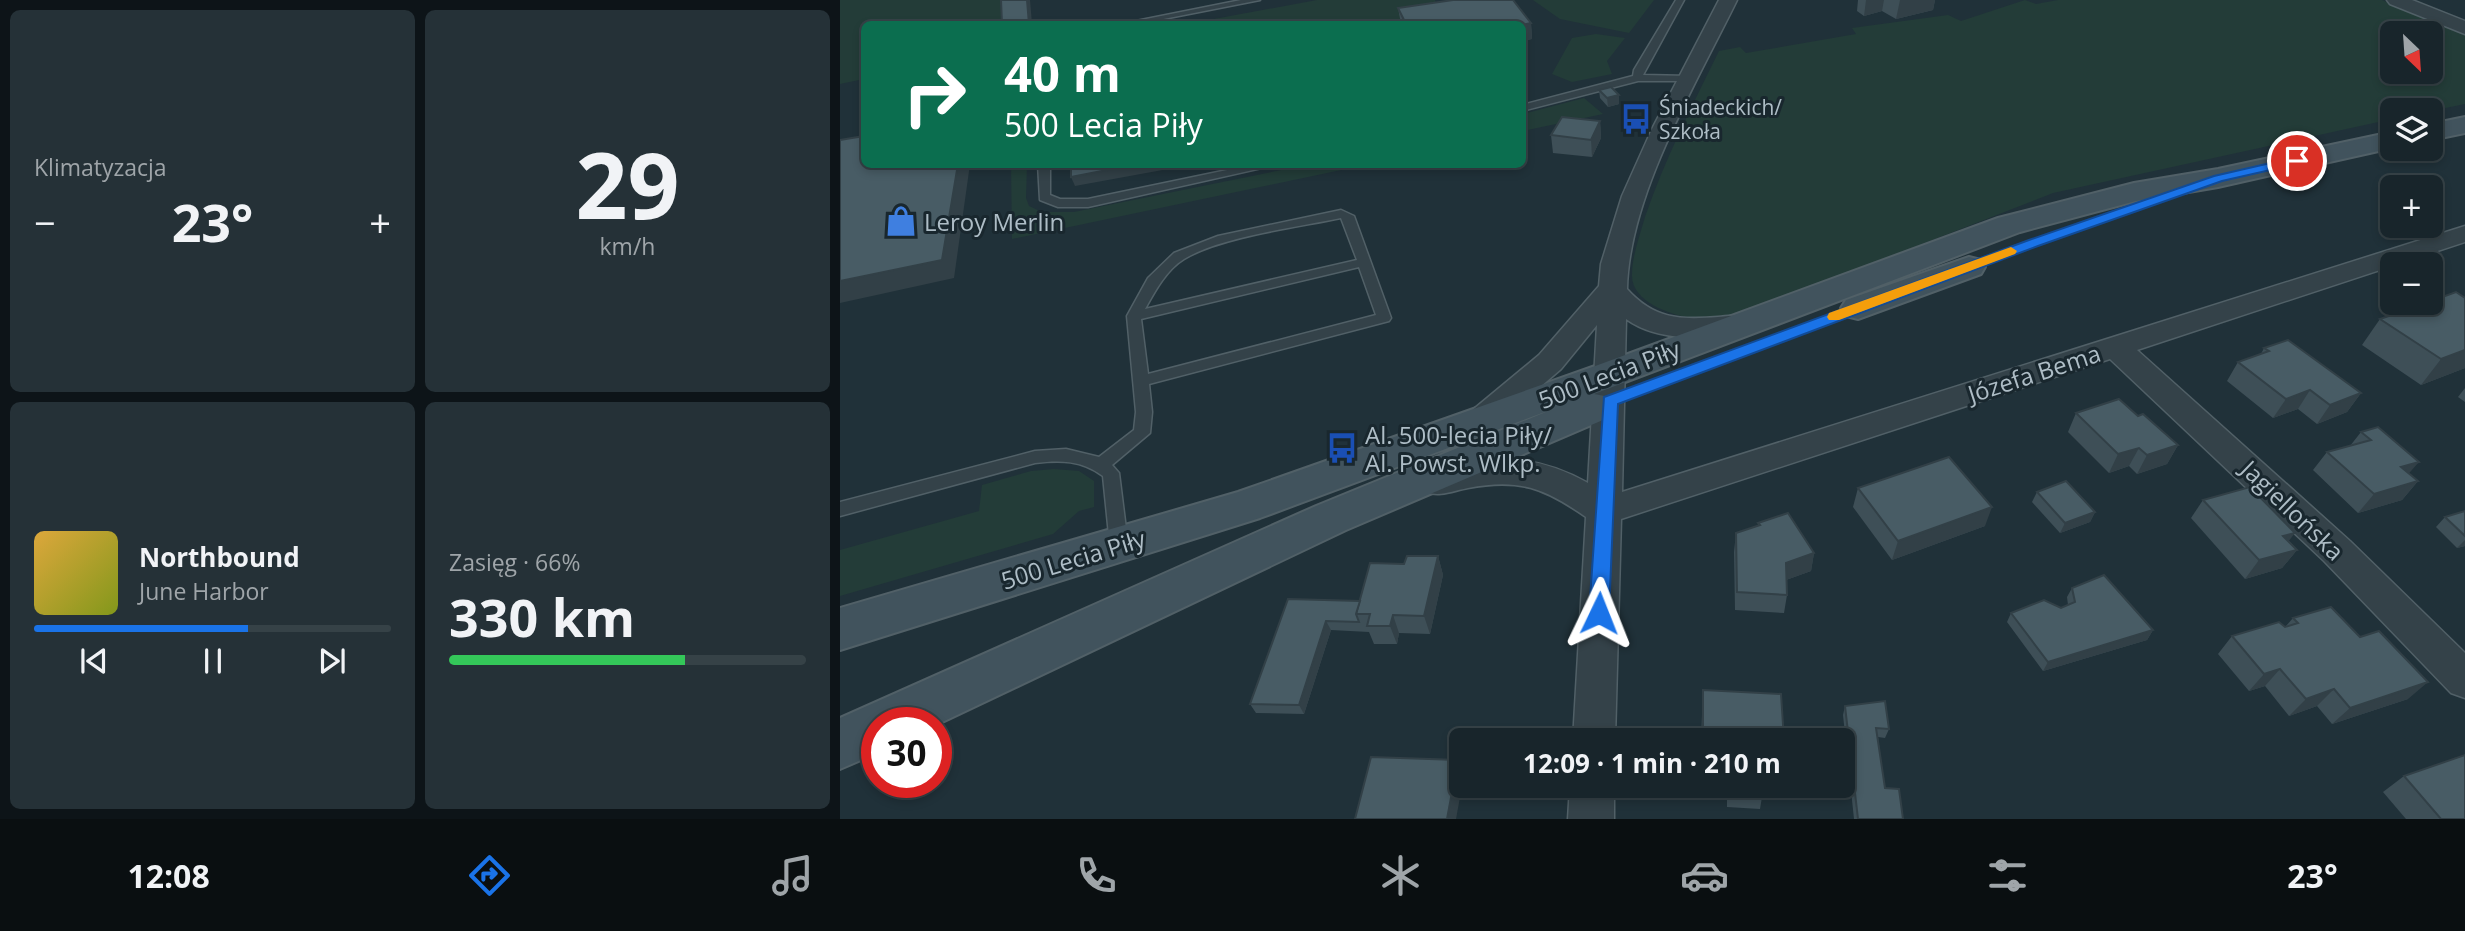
<!DOCTYPE html>
<html lang="pl">
<meta charset="utf-8">
<style>
:root{--surface:#18252b;--page:#253137;--text:#f1f3f6;--muted:#9fa5a9;--line:#364247;--accent:#1a73e8}
body{margin:0;font-family:"Open Sans",sans-serif;background:var(--page);color:var(--text);height:100vh;display:flex;flex-direction:column;font-size:26px;white-space:nowrap}
*{box-sizing:border-box;margin:0}
p{font-size:23px;color:var(--muted)}
.icon{flex:none;width:38px;height:38px;fill:none;stroke:currentColor;stroke-width:2;stroke-linecap:round;stroke-linejoin:round}
.map{position:relative;flex:1;overflow:hidden}
.drawer{display:flex;flex-direction:column;gap:10px;padding:10px;background:#0d1418;width:840px}
.drawer>*{flex:none}
.hud{position:absolute;left:21px;top:21px;width:665px;height:147px;border-radius:10px;box-shadow:0 4px 10px #0003,0 0 0 2px var(--line);background:#0b6e4f;color:#fff;overflow:hidden}
.needle{width:46px;rotate:155deg}
.buttons{position:absolute;left:1540px;top:21px;display:grid;gap:14px}
.buttons a{display:grid;place-items:center;width:63px;height:63px;border-radius:10px;background:var(--surface);box-shadow:0 4px 10px #0003,0 0 0 2px var(--line);font-size:35px}
.speed{position:absolute;left:21px;top:707px;display:flex;gap:14px;font-size:35px;font-weight:700;text-align:center}
.speed>*{display:grid;place-content:center;width:91px;height:91px;border-radius:50%;background:var(--surface);box-shadow:0 4px 10px #0003,0 0 0 2px var(--line);line-height:1}
.speed .limit{border:10px solid #d22;background:#fff;color:#111}
.pin{position:absolute;display:grid;place-items:center;width:60px;height:60px;color:#fff;margin:-30px;border:4px solid #fff;border-radius:50%;box-shadow:0 2px 7px #0007}
.me{position:absolute;width:77px;margin:-38px;rotate:2deg;stroke-linejoin:round;filter:drop-shadow(0 0 5px #0008)}
.turn{display:flex;align-items:center;gap:24px;height:147px;padding:0 28px;font-size:32px}
.turn .icon{width:91px;height:91px;stroke-width:2.5}
.turn b{display:block;font-size:49px;line-height:60px}
.big{font-size:52px;font-weight:700;line-height:1.1}
.drawer .tile{flex:1;display:flex;flex-direction:column;justify-content:center;gap:10px;min-width:0;padding:0 24px;border-radius:10px;background:var(--page)}
.drawer .dial{align-items:center;gap:0}
.dial b{font-size:91px;line-height:1}
.song{display:flex;align-items:center;gap:21px}
.cover{width:84px;height:84px;border-radius:10px;background:linear-gradient(135deg,hsl(40 70% 55%),hsl(70 70% 35%))}
.played{height:7px;border-radius:4px;background:linear-gradient(90deg,var(--accent) 60%,var(--line) 60%)}
.keys{display:flex;justify-content:space-around;direction:ltr}
.heat{display:flex;justify-content:space-between;align-items:center;font-size:38px;direction:ltr}
.charge{height:10px;border-radius:5px;background:linear-gradient(90deg,#34c759 66%,var(--line) 0)}
.drawer .tiles{flex:1;display:grid;gap:10px;grid-template-columns:repeat(2,1fr)}
.trip{position:absolute;left:609px;top:728px;width:406px;height:70px;border-radius:10px;background:var(--surface);box-shadow:0 4px 10px #0003,0 0 0 2px var(--line);font-weight:700;line-height:70px;text-align:center}
.tab-bar{display:flex;height:112px;justify-content:space-around;align-items:center;background:#0a0f11;color:var(--muted)}
.tab-bar .icon{width:49px;height:49px}
.tab-bar .selected{color:var(--accent)}
.tab-bar b{font-size:32px;color:var(--text)}
main{display:flex;flex:1;min-height:0}
.map>svg:first-child{display:block}
.green{fill:#233c38;fill-rule:evenodd}
.lines{fill:none;stroke-linecap:round;stroke-linejoin:round}
.lane-casing{stroke:#516067;stroke-width:3}
.street-casing{stroke:#516067;stroke-width:3}
.secondary-casing{stroke:#516067;stroke-width:4}
.lane{fill:#344249;fill-rule:evenodd}
.street{fill:#344249;fill-rule:evenodd}
.secondary{fill:#41535d;fill-rule:evenodd}
.wall{fill:#3e4f57}
.shaded-wall{fill:#324047}
.building{fill:#485c65;stroke:#324047;stroke-width:2}
.route{fill:#1a73e8;stroke:#114b97;stroke-width:2}
.slow{fill:#f59e0b}
.labels{text-anchor:middle;dominant-baseline:central;stroke-width:6;stroke-linejoin:round;paint-order:stroke}
.far-poi-label{font-size:21px;fill:#aebdc6;stroke:#19272e;text-anchor:start}
.poi-label{font-size:24px;fill:#aebdc6;stroke:#19272e;text-anchor:start}
.street-label{font-size:24px;fill:#aebdc6;stroke:#19272e}
</style>
<main>
<section class="drawer">
<div class="tiles">
<div class="tile"><p>Klimatyzacja</p>
<div class="heat"><a>−</a><b class="big">23°</b><a>+</a></div>
</div>
<div class="tile dial"><b>29</b><p>km/h</p></div>
<div class="tile">
<div class="song"><i class="cover"></i><div><b>Northbound</b><p>June Harbor</p></div></div>
<div class="played"></div>
<div class="keys"><svg class="icon" aria-label="previous" viewBox="0 0 24 24"><path d="M18 5L8 12l10 7zM5 5v14"/></svg><svg class="icon" aria-label="pause" viewBox="0 0 24 24"><path d="M8 5v14M16 5v14"/></svg><svg class="icon" aria-label="next" viewBox="0 0 24 24"><path d="M6 5l10 7-10 7zM19 5v14"/></svg></div>
</div>
<div class="tile"><p>Zasięg · 66%</p><b class="big">330 km</b><div class="charge"></div></div>
</div>
</section>
<div class="map">
<svg width="1625" height="819" viewBox="0 0 1625 819">
<rect width="100%" height="100%" fill="#203139"/>
<g class="green">
<path d="M0 0H165L167 24H24V79L0 84Z"/>
<path d="M477 0H595L596 3 586 12 545 24H347Z"/>
<path d="M693 0H814L789 33 720 19Z"/>
<path d="M1185 0 1196 4 1218 0H1542L1625 34V104L1591 111 1552 110V119L1213 193 905 313C888 317 870 320 852 318 830 315 791 301 792 275 792 256 800 235 805 217 825 159 852 106 879 51L900 47 906 53 1016 34 1012 28 1108 15 1121 21ZM1552 33H1591V72H1552Z"/>
<path d="M756 34 785 38 767 61 772 74 732 82 712 74 732 38Z"/>
<path d="M744 98 763 114 683 131V114Z"/>
<path d="M171 165H187L186 198 189 206 202 212H234L466 165H525L172 239Z"/>
<path d="M214 469 239 471 254 481V507L239 511 213 534 0 596V550L139 511 142 485 191 471Z"/>
</g>
<g class="lines">
<defs>
<g id="lane">
<path d="M401 0H420L298 24H281Z"/>
<path d="M836 0H844L803 75 849 76 854 79 853 81H798L682 111V105L793 76 794 70Z"/>
<path d="M198 164H210V195L220 199H248L416 164H440L248 207H218L200 200Z"/>
<path d="M501 210 514 216 551 318 549 321 309 384 312 412 310 433 272 465 279 473 288 545 285 550 279 552 273 550 270 545 263 476C241 460 221 460 195 463L0 516V502L195 451 226 449 259 457 294 430 296 412 287 316 308 278 334 253 378 236ZM501 218 517 260 305 309C315 291 326 270 344 259 380 237 458 227 501 218ZM519 267 536 315 308 374 301 319Z"/>
</g>
<g id="street">
<path d="M879 0H897C856 84 789 195 787 289 814 319 839 320 878 317 890 316 900 314 911 317L915 324 911 331C874 340 819 343 786 319L782 492 1625 226V242L1297 350 1510 541 1625 653V698L1611 693 1484 561 1270 359 781 519 775 740H733L746 517C704 488 679 478 628 488 612 491 601 497 585 492L580 483 585 474C646 455 691 451 748 483L757 325 721 369 651 429 640 432 629 429 624 421 629 413 699 355 759 286 761 264 782 196 812 129Z"/>
<path d="M1547 0H1572L1625 21V34L1550 4Z"/>
<path d="M730 786H774V819H728Z"/>
</g>
<g id="secondary">
<path d="M1625 117V133L1591 140V124Z"/>
<path d="M1552 132V148L1378 187 1296 201 1180 232 754 394 770 397 775 407 770 417 506 530 96 725V723H37V753L0 769V718L476 506 718 407 420 518 0 650V608L398 492 758 365 1158 218 1294 183 1378 169Z"/>
<path d="M1129 257 1141 260 1145 267 1141 274 1018 319 1006 316 1001 308 1006 300Z"/>
</g>
</defs>
<use href="#lane" class="lane-casing"/>
<use href="#street" class="street-casing"/>
<use href="#secondary" class="secondary-casing"/>
<use href="#lane" class="lane"/>
<use href="#street" class="street"/>
<use href="#secondary" class="secondary"/>
</g>
<g class="wall">
<path d="M1018 0H1095L1093 10 1056 19 1042 11 1024 16 1017 11Z"/>
<path d="M558 8 691 23 692 39 682 41V24H561Z"/>
<path d="M759 90 779 104 768 107 760 98Z"/>
<path d="M760 121 761 138 752 157 713 153 711 135Z"/>
<path d="M1625 298V368L1581 385 1522 345 1540 319Z"/>
<path d="M1424 348 1521 393 1507 412 1477 424 1458 409 1433 418 1387 381 1398 362 1421 354Z"/>
<path d="M1625 388V402L1618 397Z"/>
<path d="M1236 413 1298 416 1338 445 1327 464 1297 474 1289 466 1269 473 1228 432Z"/>
<path d="M1521 432 1578 481 1562 500 1518 513 1473 470 1487 452 1510 446Z"/>
<path d="M1018 488 1145 526 1052 560 1013 507Z"/>
<path d="M1197 492 1255 512 1250 522 1220 533 1192 502Z"/>
<path d="M1363 500 1449 541 1457 550 1442 568 1405 579 1351 518Z"/>
<path d="M1625 511V546L1617 548 1596 527 1605 517Z"/>
<path d="M918 523 974 553 971 571 946 580 947 595 944 613 895 610 894 552 896 533 918 526Z"/>
<path d="M598 556 603 575 590 634 559 633 557 644H534L529 632 491 630 464 714 416 713 410 704 448 599 520 601 564 564Z"/>
<path d="M1232 588 1313 630 1307 640 1203 671 1167 622 1171 613 1221 608 1228 605 1227 597Z"/>
<path d="M1453 618 1568 699 1492 724 1477 706 1449 716 1425 686 1409 691 1378 654 1392 636 1445 627Z"/>
<path d="M863 690 944 740H861Z"/>
<path d="M1005 706 1049 729 1045 738 1038 737 1045 788 1063 819H1014L1003 715Z"/>
<path d="M1564 776 1625 819H1566L1543 792Z"/>
<path d="M861 786H946L943 798 922 797 920 809 887 807V796L861 794Z"/>
</g>
<g class="shaded-wall">
<path d="M187 0H190L192 24H189Z"/>
<path d="M1026 0H1044L1042 11 1024 16Z"/>
<path d="M1060 0H1095L1093 10 1056 19Z"/>
<path d="M649 20V24H619Z"/>
<path d="M691 23 692 39 682 41V25Z"/>
<path d="M779 95V104L768 107 767 98Z"/>
<path d="M760 121 761 138 752 157 751 140Z"/>
<path d="M118 164H130L114 278 0 303V281Z"/>
<path d="M298 164H327L328 169 235 186 231 177Z"/>
<path d="M1625 350V368L1581 385 1601 359Z"/>
<path d="M1470 390 1458 409 1433 418 1446 399Z"/>
<path d="M1521 393 1507 412 1477 424 1490 405Z"/>
<path d="M1338 445 1327 464 1297 474 1307 455Z"/>
<path d="M1299 448 1289 466 1269 473 1278 454Z"/>
<path d="M1579 462 1563 480 1561 467Z"/>
<path d="M1578 481 1562 500 1518 513 1534 494Z"/>
<path d="M1152 507 1145 526 1052 560 1058 541Z"/>
<path d="M1255 512 1250 522 1220 533 1225 523Z"/>
<path d="M1455 533 1441 551 1443 536Z"/>
<path d="M1625 540V546L1617 548Z"/>
<path d="M1457 550 1442 568 1405 579 1419 560Z"/>
<path d="M974 553 971 571 943 581 946 563Z"/>
<path d="M598 556 603 575 590 634 584 616Z"/>
<path d="M553 615 559 633 557 644 550 626Z"/>
<path d="M486 621 491 630 464 714 459 705Z"/>
<path d="M1313 630 1307 640 1203 671 1208 662Z"/>
<path d="M1440 669 1425 686 1409 691 1424 674Z"/>
<path d="M1588 682 1568 699 1492 724 1510 708Z"/>
<path d="M1494 689 1477 706 1449 716 1466 699Z"/>
<path d="M618 760 621 770 622 786 616 819H607Z"/>
</g>
<g class="building">
<path d="M161 0H187L189 24H162Z"/>
<path d="M613 0H673L691 23 682 25 652 24 649 20 619 24H566L558 8Z"/>
<path d="M771 87 779 95 767 98 759 90Z"/>
<path d="M722 117 760 121 751 140 711 135Z"/>
<path d="M24 136V164H118L102 260 0 281V140Z"/>
<path d="M231 164H298L231 177Z"/>
<path d="M1616 292 1625 298V350L1601 359 1540 319 1586 303H1591V301Z"/>
<path d="M1448 340 1521 393 1490 405 1470 390 1446 399 1398 362 1429 351 1424 348Z"/>
<path d="M1279 399 1298 416 1303 414 1338 445 1307 455 1299 448 1278 454 1236 413Z"/>
<path d="M1538 427 1579 462 1561 467 1578 481 1534 494 1487 452 1531 440 1521 432Z"/>
<path d="M1109 457 1152 507 1058 541 1018 488Z"/>
<path d="M1226 481 1255 512 1225 523 1197 492Z"/>
<path d="M1410 487 1455 533 1443 536 1457 550 1419 560 1363 500Z"/>
<path d="M1625 511V536L1605 517Z"/>
<path d="M948 513 974 553 946 563 947 595 897 592 896 533 920 525 918 523Z"/>
<path d="M567 556H598L584 616 553 615 550 626H527L530 614H516L530 563 564 564Z"/>
<path d="M1264 575 1313 630 1208 662 1171 613 1204 600 1221 608 1235 602 1232 588Z"/>
<path d="M448 599 520 601 516 614 519 622 486 621 459 705 410 704Z"/>
<path d="M1491 607 1520 637 1539 631 1588 682 1510 708 1494 689 1466 699 1440 669 1424 674 1392 636 1439 622 1445 627 1458 623 1453 618Z"/>
<path d="M863 690 941 694 944 740H863Z"/>
<path d="M1045 701 1049 729 1036 728 1045 788 1059 789 1063 819H1018L1005 706Z"/>
<path d="M1625 755V819H1601L1564 776Z"/>
<path d="M531 757 618 760 607 819H515Z"/>
<path d="M889 786H923V794L889 792Z"/>
</g>
<path class="route" d="M1457 157 1463 161 1461 163 1382 181 1198 246 778 404 769 613 766 619 759 621 752 619 749 613 764 397 1189 240 1374 176Z"/>
<path class="slow" d="M1171 247 1177 251 1175 254 999 320H989L987 317 989 313Z"/>
<defs>
<symbol id="bus-bare" viewBox="-9 -9 18 18"><path d="M-5-6H5V4H4V6H2V4H-2V6H-4V4H-5ZM-3.5-4V0h7V-4ZM-3.5 1.2v1.5H-2V1.2ZM2 1.2v1.5H3.5V1.2Z" fill="#1a4fb4" stroke="#19272e" stroke-width="2.5" paint-order="stroke"/></symbol>
<symbol id="shop-bare" viewBox="-9 -9 18 18"><path d="M-5-2.5h2.3a2.7 3.5 0 0 1 5.4 0H5L5.5 6h-11ZM-1.5-2.5h3a1.5 2.3 0 0 0-3 0Z" fill="#3f7fe0" stroke="#19272e" stroke-width="2.5" paint-order="stroke"/></symbol>
</defs>
<g fill-rule="evenodd">
<use href="#bus-bare" x="774" y="97" width="44" height="44"/>
<use href="#shop-bare" x="39" y="199" width="44" height="44"/>
<use href="#bus-bare" x="480" y="426" width="44" height="44"/>
</g>
<g class="labels">
<g class="far-poi-label">
<text x="819" y="107">Śniadeckich/<tspan x="819" dy="24">Szkoła</tspan></text>
</g>
<g class="poi-label">
<text x="84" y="221">Leroy Merlin</text>
<text x="525" y="434">Al. 500-lecia Piły/<tspan x="525" dy="28">Al. Powst. Wlkp.</tspan></text>
</g>
<g class="street-label">
<text transform="translate(1194 373) rotate(-18)">Józefa Bema</text>
<text transform="translate(769 374) rotate(-21)">500 Lecia Piły</text>
<text transform="translate(1453 510) rotate(44)">Jagiellońska</text>
<text transform="translate(233 559) rotate(-17)">500 Lecia Piły</text>
</g>
</g>
</svg>
<div class="buttons">
<a><svg class="needle" viewBox="-14 -14 28 28"><path d="M0-13l5 13h-10z" fill="#e53935"/><path d="M0 13l5-13h-10z" fill="#9fa5a9"/></svg></a>
<a><svg class="icon" aria-label="layers" viewBox="0 0 24 24"><path d="M12 4l9 5-9 5-9-5zM3 14l9 5 9-5"/></svg></a>
<a>+</a>
<a>−</a>
</div>
<div class="speed"><div class="limit">30</div></div>
<div class="pin" style="left:1457px;top:161px;background:#d93025"><svg class="icon" aria-label="arrive" viewBox="0 0 24 24"><path d="M6 21V4h12l-3 4 3 4H6"/></svg></div>
<svg class="me" style="left:759px;top:613px" viewBox="-20 -20 40 40"><path d="M0-17L14 15 0 8-14 15z" fill="#1a73e8" stroke="#fff" stroke-width="4"/></svg>
<div class="trip">12:09 · 1 min · 210 m</div>
<div class="hud">
<div class="turn"><svg class="icon" aria-label="right" viewBox="0 0 24 24"><path d="M7 20v-9h11M14 6l5 5-5 5"/></svg><div><b>40 m</b>500 Lecia Piły</div></div>
</div>
</div>
</main>
<nav class="tab-bar">
<b>12:08</b>
<svg class="icon selected" aria-label="directions" viewBox="0 0 24 24"><path d="M12 3l9 9-9 9-9-9zM9 14v-3h6M13 9l2 2-2 2"/></svg>
<svg class="icon" aria-label="music" viewBox="0 0 24 24"><path d="M9 18V5l10-2v13"/><circle cx="6" cy="18" r="3"/><circle cx="16" cy="16" r="3"/></svg>
<svg class="icon" aria-label="phone" viewBox="0 0 24 24"><path d="M5 4h4l2 5-3 2q2 4 5 5l2-3 5 2v4C11 20 4 13 5 4z"/></svg>
<svg class="icon" aria-label="climate" viewBox="0 0 24 24"><path d="M12 3v18M4 7l16 10M4 17L20 7"/></svg>
<svg class="icon" aria-label="car" viewBox="0 0 24 24"><path d="M5 17H2v-5l4-1 3-4h7l3 4 3 1v5h-3M9 17h6M6 11h13"/><circle cx="7" cy="17" r="2"/><circle cx="17" cy="17" r="2"/></svg>
<svg class="icon" aria-label="filters" viewBox="0 0 24 24"><path d="M4 7h16M4 17h16"/><circle cx="9" cy="7" r="2"/><circle cx="15" cy="17" r="2"/></svg>
<b>23°</b>
</nav>
